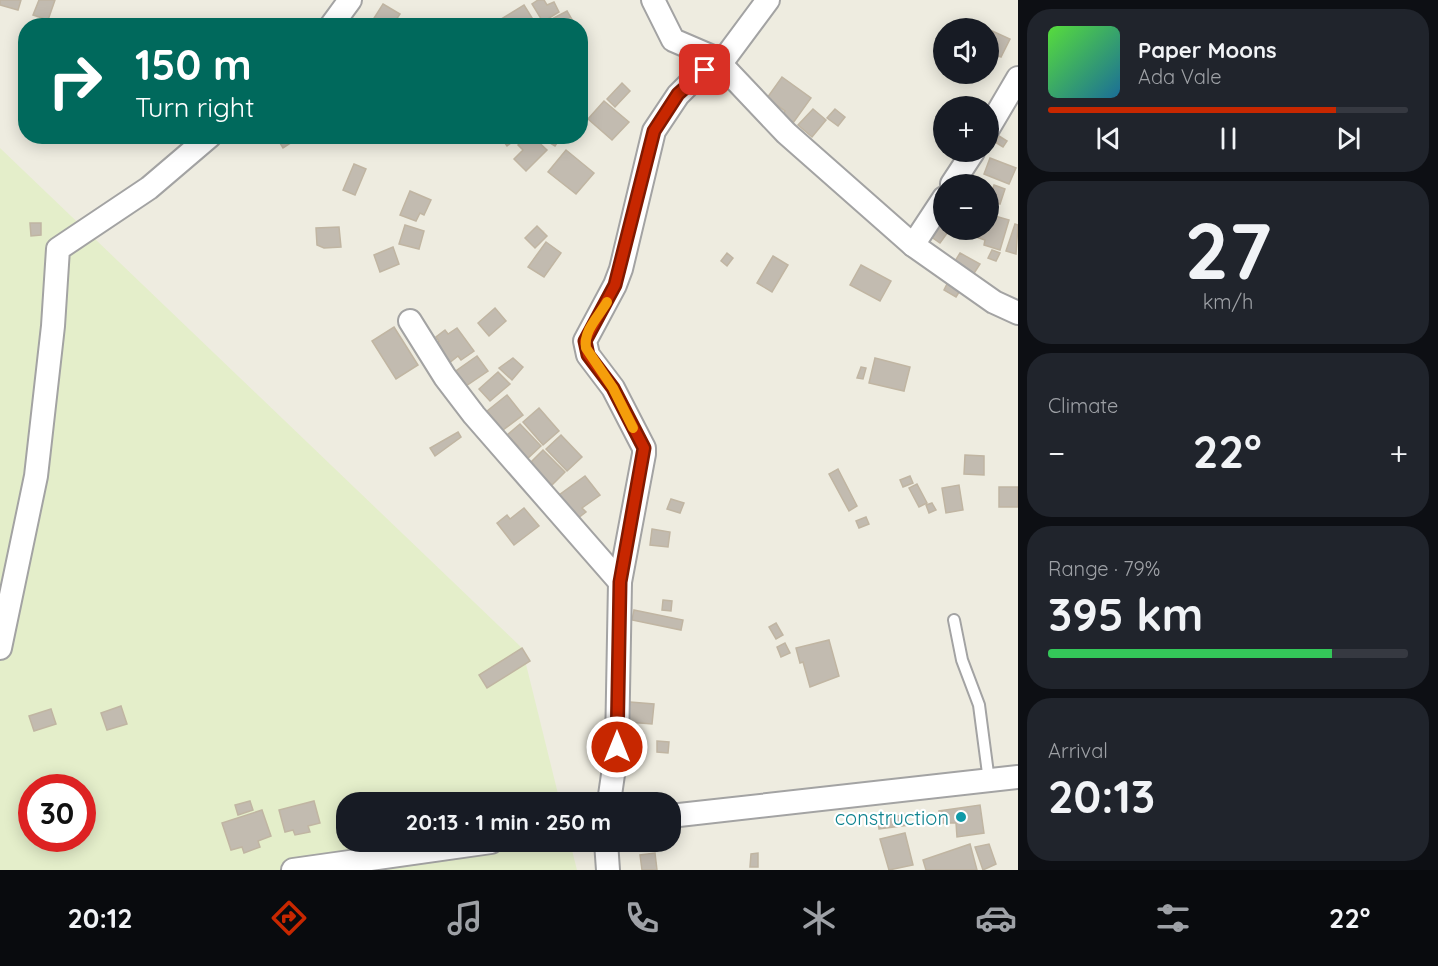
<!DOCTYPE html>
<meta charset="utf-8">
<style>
:root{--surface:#171b24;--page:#20242c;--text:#f1f3f6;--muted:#9ea1a6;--line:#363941;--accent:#c72700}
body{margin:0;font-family:Quicksand,sans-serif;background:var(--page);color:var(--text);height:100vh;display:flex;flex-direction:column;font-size:22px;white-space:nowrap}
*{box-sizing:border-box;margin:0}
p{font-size:20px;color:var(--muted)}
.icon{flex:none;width:33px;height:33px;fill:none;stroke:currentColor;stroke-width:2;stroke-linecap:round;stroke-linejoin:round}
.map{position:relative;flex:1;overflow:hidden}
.details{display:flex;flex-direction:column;gap:9px;padding:9px;background:#0d0f14;width:420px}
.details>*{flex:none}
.guide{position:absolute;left:18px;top:18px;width:570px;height:126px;border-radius:24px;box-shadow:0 3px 15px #0003;background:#00695c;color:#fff;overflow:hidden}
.controls{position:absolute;left:933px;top:18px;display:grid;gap:12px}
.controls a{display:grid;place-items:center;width:66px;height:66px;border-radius:50%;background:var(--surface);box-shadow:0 3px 15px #0003;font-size:30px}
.speed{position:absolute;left:18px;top:774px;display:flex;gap:12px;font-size:30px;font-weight:700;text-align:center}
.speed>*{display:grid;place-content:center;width:78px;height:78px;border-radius:50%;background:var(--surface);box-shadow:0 3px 15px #0003;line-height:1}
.speed .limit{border:9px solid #d22;background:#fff;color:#111}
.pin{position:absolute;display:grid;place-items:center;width:51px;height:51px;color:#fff;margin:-26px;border-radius:12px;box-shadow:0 3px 9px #0006}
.me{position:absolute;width:66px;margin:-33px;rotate:0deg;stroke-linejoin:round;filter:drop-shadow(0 0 4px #0008)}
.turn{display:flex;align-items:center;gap:21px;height:126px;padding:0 18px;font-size:27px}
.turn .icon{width:78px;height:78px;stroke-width:2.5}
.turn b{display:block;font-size:42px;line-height:51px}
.big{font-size:45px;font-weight:700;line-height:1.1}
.details .card{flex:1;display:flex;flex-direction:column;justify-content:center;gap:9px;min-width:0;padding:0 21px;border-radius:24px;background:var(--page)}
.details .dial{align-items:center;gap:0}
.dial b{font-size:78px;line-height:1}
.song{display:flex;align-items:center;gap:18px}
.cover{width:72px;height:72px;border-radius:9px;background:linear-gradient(135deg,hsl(110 70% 55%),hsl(200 70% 35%))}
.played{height:6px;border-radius:3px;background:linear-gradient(90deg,var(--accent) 80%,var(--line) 80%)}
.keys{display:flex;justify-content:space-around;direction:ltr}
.heat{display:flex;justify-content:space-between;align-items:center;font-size:33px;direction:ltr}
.charge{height:9px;border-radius:4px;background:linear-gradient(90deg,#34c759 79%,var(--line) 0)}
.trip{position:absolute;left:336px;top:792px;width:345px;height:60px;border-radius:24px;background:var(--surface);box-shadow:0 3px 15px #0003;font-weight:700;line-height:60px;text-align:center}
.tab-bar{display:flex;height:96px;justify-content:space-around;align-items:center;background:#090b0e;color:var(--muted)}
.tab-bar .icon{width:42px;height:42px}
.tab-bar .on{color:var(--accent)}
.tab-bar b{font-size:27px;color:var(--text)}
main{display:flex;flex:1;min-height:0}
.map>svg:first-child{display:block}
.farmland{fill:#e4eeca;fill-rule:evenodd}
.building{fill:#c2bbb0;stroke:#c0b5a2;stroke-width:1.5}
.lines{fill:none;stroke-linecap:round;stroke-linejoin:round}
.lane-casing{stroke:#a3a3a3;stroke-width:14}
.street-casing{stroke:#a3a3a3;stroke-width:26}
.lane{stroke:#fff;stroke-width:10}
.street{stroke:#fff;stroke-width:22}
.route-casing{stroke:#811900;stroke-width:15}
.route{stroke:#c72700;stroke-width:10}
.slow{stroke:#f59e0b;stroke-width:10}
.culture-dot{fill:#0f9aa8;stroke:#fff;stroke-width:2}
.labels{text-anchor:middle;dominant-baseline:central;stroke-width:4.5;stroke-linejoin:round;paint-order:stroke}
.culture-label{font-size:20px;fill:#0d838f;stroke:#fff;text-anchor:end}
</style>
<main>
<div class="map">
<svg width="1018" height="870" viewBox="0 0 1018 870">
<rect width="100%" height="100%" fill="#eeece0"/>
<path class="farmland" d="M0 148 522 648 560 802H346V842H570L577 870H0ZM32 788H82V838H32Z"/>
<g class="building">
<path d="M0 0H21L18 10 0 5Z"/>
<path d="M39 0H55L48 20 33 15Z"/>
<path d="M538 0H544L547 5 554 2 559 12 543 22 532 4Z"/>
<path d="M383 4 400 14 392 26H369Z"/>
<path d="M524 5 537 26H501L498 21Z"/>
<path d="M567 11 574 23 569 26H545L544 23Z"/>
<path d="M990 30 1010 39 1001 57 988 52Z"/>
<path d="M782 77 811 98 793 123 782 116 785 111 767 98Z"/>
<path d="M622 83 630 91 615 107 607 99Z"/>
<path d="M604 101 629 122 612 140 588 119Z"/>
<path d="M813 109 826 120 812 137 798 125Z"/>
<path d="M835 109 845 117 838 126 827 118Z"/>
<path d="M505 136H516L517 138 507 146 502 139Z"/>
<path d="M527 136H532L547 150 526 171 514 159 523 150 518 145Z"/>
<path d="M554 136 561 137 555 146 550 143Z"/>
<path d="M999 136 1007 141 1003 147 995 142Z"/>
<path d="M288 137 292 142 283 148 280 143Z"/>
<path d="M566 150 594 173 576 194 548 172Z"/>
<path d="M990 158 1016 168 1009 184 984 174Z"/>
<path d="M354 164 366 169 355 195 343 190Z"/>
<path d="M994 185 1005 189 1000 204 989 201Z"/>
<path d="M410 191 431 200 424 215 420 213 416 221 400 215Z"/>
<path d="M988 214 1009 220 1000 250 984 245 985 240 973 236 975 230H988Z"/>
<path d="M30 223H41V235L31 236Z"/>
<path d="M1015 224 1018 225 1016 254 1006 251Z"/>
<path d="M405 225 424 231 419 249 399 244Z"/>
<path d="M939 225 948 232 940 243 930 236Z"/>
<path d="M537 226 547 236 535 248 525 238Z"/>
<path d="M339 227 341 247 324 248 317 245 316 228Z"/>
<path d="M546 242 561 253 544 277 528 267Z"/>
<path d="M393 247 399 264 380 272 374 255Z"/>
<path d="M992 250 1000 253 996 261 988 258Z"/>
<path d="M727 253 733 258 727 266 721 261Z"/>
<path d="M960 253 980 264 971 278 952 266Z"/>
<path d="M773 256 788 265 772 292 757 283Z"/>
<path d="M861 265 891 281 880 301 850 285Z"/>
<path d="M948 282 961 289 956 297 944 290Z"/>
<path d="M495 308 506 321 489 336 478 323Z"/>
<path d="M394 327 418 365 396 379 372 341Z"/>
<path d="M457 328 474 351 461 360 458 356 448 364 434 345 439 341 436 337 445 330 448 334Z"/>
<path d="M477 356 488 371 463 388 453 373Z"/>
<path d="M513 358 523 367 512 380 499 368Z"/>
<path d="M875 358 910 367 904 391 869 383Z"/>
<path d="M861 367 866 368 863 379 857 378Z"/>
<path d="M498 372 510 384 490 401 479 389Z"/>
<path d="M507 395 523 415 503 430 487 411Z"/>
<path d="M539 408 559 431 543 445 523 422Z"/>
<path d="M520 424 541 446 527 459 512 452 518 446 507 435Z"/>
<path d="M458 432 461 437 435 456 430 448Z"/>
<path d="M561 435 582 457 567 471 546 449Z"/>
<path d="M543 450 565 472 552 485 530 463Z"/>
<path d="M965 455 984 456V475L964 474Z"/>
<path d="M838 469 857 506 849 511 829 474Z"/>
<path d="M585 476 600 495 582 508 586 512 573 522 555 498Z"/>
<path d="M910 476 913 483 903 487 900 480Z"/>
<path d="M917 484 927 503 919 507 909 488Z"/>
<path d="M959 485 963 510 946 513 942 488Z"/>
<rect x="999" y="487" width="19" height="20"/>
<path d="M671 499 684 503 680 513 667 509Z"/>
<path d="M932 503 936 510 929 513 926 505Z"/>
<path d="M524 508 539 526 514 545 497 523 507 515 510 519Z"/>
<path d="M866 517 869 524 859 528 856 521Z"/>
<path d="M652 529 670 532 668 547 650 545Z"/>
<path d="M663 600 672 601 671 611 662 610Z"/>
<path d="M634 610 683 620 681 630 632 620Z"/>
<path d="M776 623 783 635 776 639 769 627Z"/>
<path d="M829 640 839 676 810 687 803 662 800 663 796 648Z"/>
<path d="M785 643 790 653 781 657 777 647Z"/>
<path d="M522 648 530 661 487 688 479 675Z"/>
<path d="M630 702 654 704 652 724 628 722Z"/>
<path d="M121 706 127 724 107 730 101 713Z"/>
<path d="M51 709 56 724 34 731 29 716Z"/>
<path d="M657 741 669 742 668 753 657 752Z"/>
<path d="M250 801 253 810 238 815 235 805Z"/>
<path d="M314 801 320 823 308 826 310 832 295 835 293 830 285 832 279 810Z"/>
<path d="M980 805 984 833 957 837 956 823H940L939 811Z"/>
<path d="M262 810 271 836 258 841 260 847 244 853 242 847 231 850 222 823Z"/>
<path d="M907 814 909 825 879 829 878 820Z"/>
<path d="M905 833 913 865 889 870 880 839Z"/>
<path d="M970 844 977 870H926L923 860Z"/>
<path d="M989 844 996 864 983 870 975 847Z"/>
<path d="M655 853 657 870H642L640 855Z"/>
<path d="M758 853V867H750L751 854Z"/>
</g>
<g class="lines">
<defs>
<path id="lane" d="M954 620 962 660 979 705 989 781"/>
<g id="street">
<path d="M653 0 673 40 715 58"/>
<path d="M331 26 350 0"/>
<path d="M719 66 768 0"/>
<path d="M988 129 1018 78"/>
<path d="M952 184 973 152"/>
<path d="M913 245 944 198"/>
<path d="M410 321 445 377 474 415 620 582"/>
<path d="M0 648 36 476 53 326 58 249 149 188 210 136"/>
<path d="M609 802 617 747 620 582 644 454V448L613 388 588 355 585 341 615 285 621 269 654 131 678 95 715 58 786 133 913 245 994 302 1018 313"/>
<path d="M670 816 1018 777"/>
<path d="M606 842 608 870"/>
<path d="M293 870 491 842"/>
</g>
</defs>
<use href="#lane" class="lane-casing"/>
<use href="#street" class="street-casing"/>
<use href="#lane" class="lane"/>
<use href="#street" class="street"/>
</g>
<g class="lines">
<defs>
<path id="route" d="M617 747 620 582 644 448 613 388 588 355 585 341 615 285 654 131 678 94 705 70"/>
</defs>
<use href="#route" class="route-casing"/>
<use href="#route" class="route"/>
<path class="slow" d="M607 302C599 316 583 331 586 348L613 388 633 428"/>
</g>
<circle class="culture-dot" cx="961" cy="817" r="6"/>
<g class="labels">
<g class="culture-label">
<text x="949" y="817">construction</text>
</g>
</g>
</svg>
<div class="controls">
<a><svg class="icon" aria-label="sound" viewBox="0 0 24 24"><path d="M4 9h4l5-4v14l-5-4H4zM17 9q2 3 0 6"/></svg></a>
<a>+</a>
<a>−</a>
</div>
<div class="speed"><div class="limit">30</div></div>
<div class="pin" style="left:705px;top:70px;background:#d93025"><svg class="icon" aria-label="arrive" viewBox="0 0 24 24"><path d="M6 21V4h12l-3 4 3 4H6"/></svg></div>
<svg class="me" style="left:617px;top:747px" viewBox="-20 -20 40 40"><circle r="17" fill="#c72700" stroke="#fff" stroke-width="3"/><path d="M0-11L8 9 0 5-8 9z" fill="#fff"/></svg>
<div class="trip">20:13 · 1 min · 250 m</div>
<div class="guide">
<div class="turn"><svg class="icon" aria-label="right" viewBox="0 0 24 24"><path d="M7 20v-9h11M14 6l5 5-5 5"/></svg><div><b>150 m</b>Turn right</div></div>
</div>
</div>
<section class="details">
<div class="card">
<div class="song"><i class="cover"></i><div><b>Paper Moons</b><p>Ada Vale</p></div></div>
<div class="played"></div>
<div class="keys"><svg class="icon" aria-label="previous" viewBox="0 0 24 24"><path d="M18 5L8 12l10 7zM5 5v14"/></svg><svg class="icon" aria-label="pause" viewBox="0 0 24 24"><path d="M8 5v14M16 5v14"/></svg><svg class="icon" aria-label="next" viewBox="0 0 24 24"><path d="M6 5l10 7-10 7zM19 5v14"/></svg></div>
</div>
<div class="card dial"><b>27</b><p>km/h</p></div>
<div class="card"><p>Climate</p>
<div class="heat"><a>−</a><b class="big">22°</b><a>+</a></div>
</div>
<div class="card"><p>Range · 79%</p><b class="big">395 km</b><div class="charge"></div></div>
<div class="card"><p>Arrival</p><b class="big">20:13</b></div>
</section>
</main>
<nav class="tab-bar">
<b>20:12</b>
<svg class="icon on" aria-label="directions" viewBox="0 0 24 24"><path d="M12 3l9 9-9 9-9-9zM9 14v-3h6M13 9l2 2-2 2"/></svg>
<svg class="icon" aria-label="music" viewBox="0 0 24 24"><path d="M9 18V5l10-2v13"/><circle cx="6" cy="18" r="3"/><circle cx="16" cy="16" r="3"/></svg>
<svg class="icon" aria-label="phone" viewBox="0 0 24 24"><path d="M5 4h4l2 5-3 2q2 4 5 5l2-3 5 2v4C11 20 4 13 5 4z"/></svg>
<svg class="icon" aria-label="climate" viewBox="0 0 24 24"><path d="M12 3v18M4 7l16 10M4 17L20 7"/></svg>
<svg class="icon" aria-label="car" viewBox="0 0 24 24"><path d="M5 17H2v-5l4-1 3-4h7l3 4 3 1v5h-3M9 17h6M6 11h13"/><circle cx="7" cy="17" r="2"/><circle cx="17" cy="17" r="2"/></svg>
<svg class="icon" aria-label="filters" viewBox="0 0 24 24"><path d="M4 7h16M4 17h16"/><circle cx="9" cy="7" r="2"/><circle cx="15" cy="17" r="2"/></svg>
<b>22°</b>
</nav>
